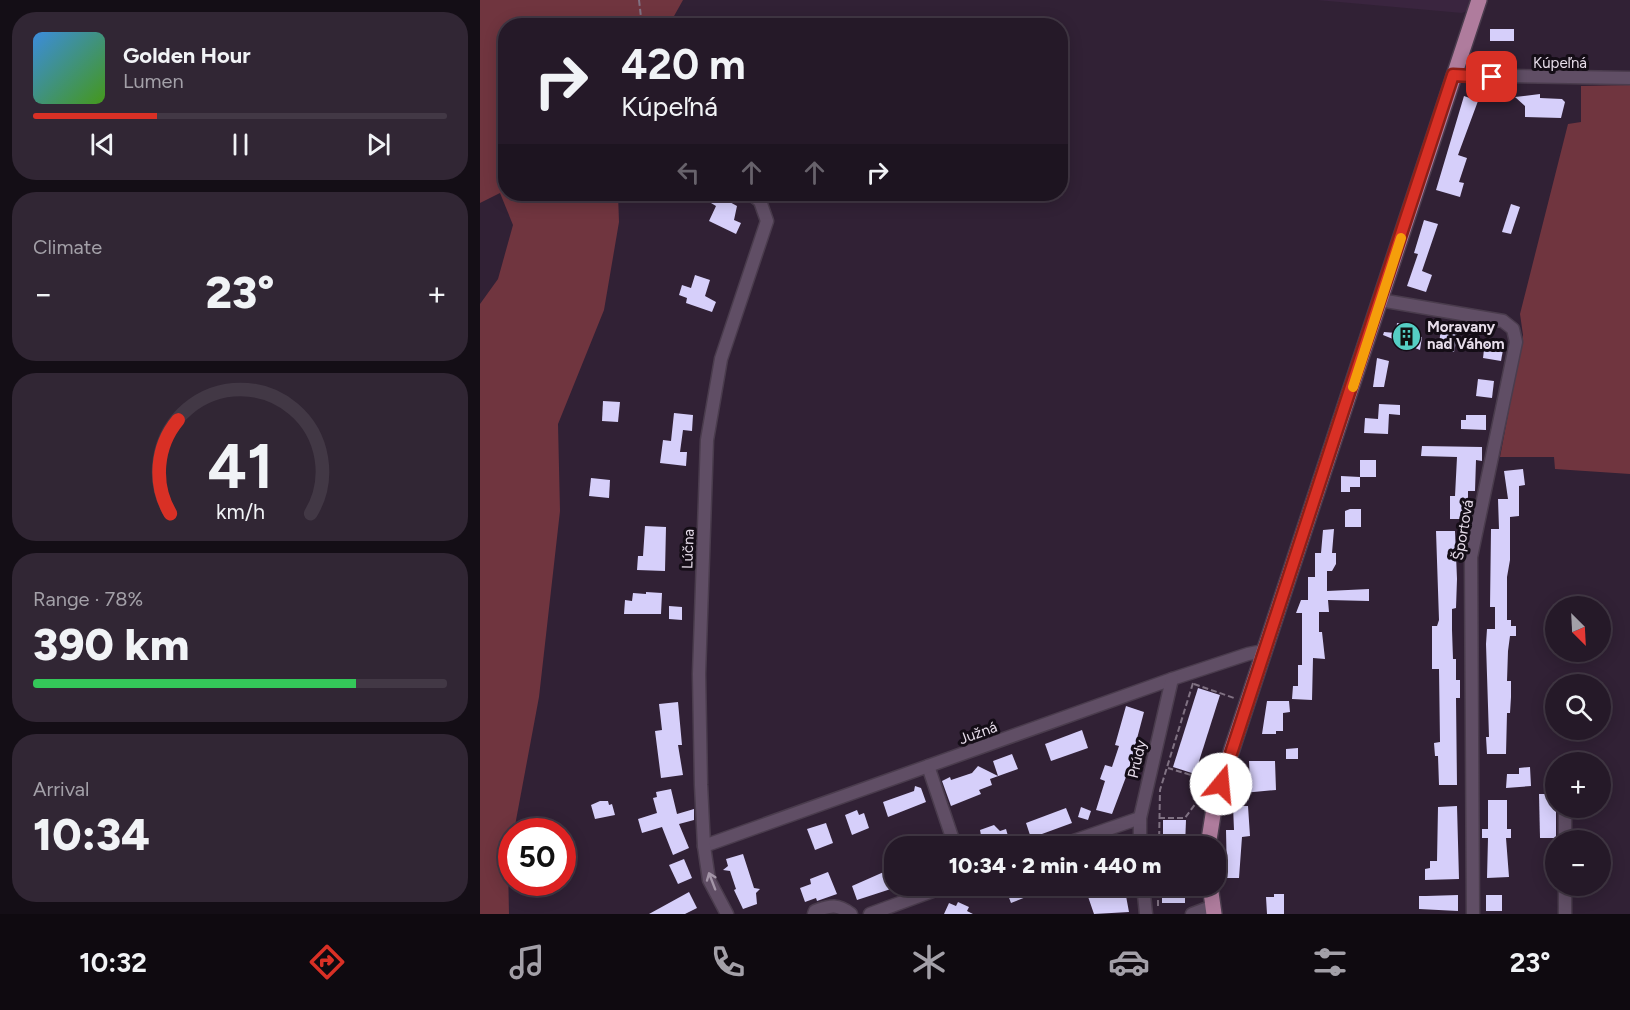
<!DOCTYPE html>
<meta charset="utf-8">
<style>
:root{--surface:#251928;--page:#312634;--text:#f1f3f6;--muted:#a3a0a8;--line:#423845;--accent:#d93025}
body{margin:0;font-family:Figtree,sans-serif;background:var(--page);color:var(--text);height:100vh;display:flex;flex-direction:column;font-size:22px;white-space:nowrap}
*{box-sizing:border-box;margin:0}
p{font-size:20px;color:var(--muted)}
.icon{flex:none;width:33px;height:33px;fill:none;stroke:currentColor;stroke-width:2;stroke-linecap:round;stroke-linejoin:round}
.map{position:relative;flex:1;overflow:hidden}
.panel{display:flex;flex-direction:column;gap:12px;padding:12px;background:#140e16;width:480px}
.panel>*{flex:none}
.top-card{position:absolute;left:18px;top:18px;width:570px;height:183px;border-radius:24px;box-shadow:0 3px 15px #0003,0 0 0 2px var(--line);background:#251928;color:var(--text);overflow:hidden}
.needle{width:39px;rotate:156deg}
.controls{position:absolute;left:1065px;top:596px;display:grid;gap:12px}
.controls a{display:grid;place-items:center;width:66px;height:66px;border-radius:50%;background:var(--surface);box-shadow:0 3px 15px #0003,0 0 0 2px var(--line);font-size:30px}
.speed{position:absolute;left:18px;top:818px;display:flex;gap:12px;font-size:30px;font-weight:700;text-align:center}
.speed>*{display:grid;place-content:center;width:78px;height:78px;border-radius:50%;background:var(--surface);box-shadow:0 3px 15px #0003,0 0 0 2px var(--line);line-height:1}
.speed .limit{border:9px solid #d22;background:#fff;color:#111}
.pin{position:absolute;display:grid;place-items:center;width:51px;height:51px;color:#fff;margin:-26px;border-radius:12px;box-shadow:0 3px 9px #0006}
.me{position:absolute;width:66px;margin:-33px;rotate:17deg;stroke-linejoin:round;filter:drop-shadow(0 0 4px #0008)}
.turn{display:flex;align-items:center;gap:21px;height:126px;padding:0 24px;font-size:27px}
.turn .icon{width:78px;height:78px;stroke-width:2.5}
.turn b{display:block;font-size:42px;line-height:51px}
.lanes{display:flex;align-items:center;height:57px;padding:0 24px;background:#0003;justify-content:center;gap:30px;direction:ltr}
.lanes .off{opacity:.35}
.big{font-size:45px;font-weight:800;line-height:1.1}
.panel .widget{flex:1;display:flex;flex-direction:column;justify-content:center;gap:9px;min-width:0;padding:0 21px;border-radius:24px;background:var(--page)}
.panel .dial{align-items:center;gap:0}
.dial svg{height:156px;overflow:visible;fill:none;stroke:var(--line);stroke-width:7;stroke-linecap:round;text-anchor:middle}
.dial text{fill:var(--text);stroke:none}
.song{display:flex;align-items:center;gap:18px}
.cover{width:72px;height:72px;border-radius:9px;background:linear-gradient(135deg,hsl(210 70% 55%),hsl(100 70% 35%))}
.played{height:6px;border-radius:3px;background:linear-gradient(90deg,var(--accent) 30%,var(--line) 30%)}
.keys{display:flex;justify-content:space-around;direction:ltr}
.heat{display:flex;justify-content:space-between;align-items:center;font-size:33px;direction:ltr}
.charge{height:9px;border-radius:4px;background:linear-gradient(90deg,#34c759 78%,var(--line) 0)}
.trip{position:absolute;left:404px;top:836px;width:342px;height:60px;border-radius:24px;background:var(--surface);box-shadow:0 3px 15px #0003,0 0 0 2px var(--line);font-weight:800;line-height:60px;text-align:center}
.tab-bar{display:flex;height:96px;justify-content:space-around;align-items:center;background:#0f0a10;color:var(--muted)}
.tab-bar .icon{width:42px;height:42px}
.tab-bar .active{color:var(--accent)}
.tab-bar b{font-size:27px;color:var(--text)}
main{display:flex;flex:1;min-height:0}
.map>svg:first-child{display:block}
.built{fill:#3a253f}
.green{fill:#70353f}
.building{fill:#d6cffa}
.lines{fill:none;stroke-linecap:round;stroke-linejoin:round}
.minor-casing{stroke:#4a3c4d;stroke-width:15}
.major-casing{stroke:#4a3c4d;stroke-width:18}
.path{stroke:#807283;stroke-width:2;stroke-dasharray:6 3;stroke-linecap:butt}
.minor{stroke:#604e65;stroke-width:12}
.major{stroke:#af7c9d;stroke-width:15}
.oneway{stroke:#a496a8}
.route-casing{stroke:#8d1f18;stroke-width:15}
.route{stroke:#d93025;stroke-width:10}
.slow{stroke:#f59e0b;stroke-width:10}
.labels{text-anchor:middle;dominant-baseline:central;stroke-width:6;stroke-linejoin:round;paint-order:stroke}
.street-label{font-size:15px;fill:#e7ddea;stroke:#140d16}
.poi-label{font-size:15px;font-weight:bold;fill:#e7ddea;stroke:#140d16;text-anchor:start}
</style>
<main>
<section class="panel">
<div class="widget">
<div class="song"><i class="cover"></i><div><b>Golden Hour</b><p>Lumen</p></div></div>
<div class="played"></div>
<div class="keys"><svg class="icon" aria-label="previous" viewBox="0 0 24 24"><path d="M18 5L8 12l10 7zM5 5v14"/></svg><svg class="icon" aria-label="pause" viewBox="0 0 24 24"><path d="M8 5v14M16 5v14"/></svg><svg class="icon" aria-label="next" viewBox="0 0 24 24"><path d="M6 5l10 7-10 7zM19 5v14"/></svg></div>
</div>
<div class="widget"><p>Climate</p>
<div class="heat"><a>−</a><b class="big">23°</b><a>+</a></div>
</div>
<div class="widget dial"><svg viewBox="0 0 100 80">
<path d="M14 69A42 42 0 1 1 86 69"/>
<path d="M14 69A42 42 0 0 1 18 21" stroke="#d93025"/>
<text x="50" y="56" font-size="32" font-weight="700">41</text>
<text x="50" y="72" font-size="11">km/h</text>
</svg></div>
<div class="widget"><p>Range · 78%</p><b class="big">390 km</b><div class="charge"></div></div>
<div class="widget"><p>Arrival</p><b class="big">10:34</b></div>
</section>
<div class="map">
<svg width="1150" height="914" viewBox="0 0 1150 914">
<rect width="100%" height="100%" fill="#312135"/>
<path class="built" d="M837 0H1007L1006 3 982 13Z"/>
<g class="green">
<path d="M0 0H203L189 25 26 26V194H138L139 222 124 310 78 424 80 511 59 697 34 831H32L28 866 29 914H0V304L18 279 33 225 20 193 0 203Z"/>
<path d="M1150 85V474L1075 469 1074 457H1020L1043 335 1040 314 1088 124 1101 122V86Z"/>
</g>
<g class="building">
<rect x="1010" y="29" width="24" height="12"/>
<path d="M1060 94V98L1082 99 1085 102 1081 118 1045 117V106L1035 97Z"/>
<path d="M984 96 998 101 978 155 987 158 979 182 984 183 980 197 956 190Z"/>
<path d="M235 194 257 206 254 220 261 223 256 234 229 221 236 206 231 203Z"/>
<path d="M1031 204 1040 207 1031 234 1022 232Z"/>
<path d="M944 220 958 224 942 271 952 275 946 292 927 286 938 254 934 253Z"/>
<path d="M215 275 230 280 225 296 236 302 232 312 206 303 207 298 199 295 202 285 211 288Z"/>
<path d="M917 323 931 325 930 335 942 337 940 350 903 335 904 332 916 333Z"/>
<path d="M961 329 978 332 974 352 958 350Z"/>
<path d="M1005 341 1024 344 1021 361 1003 358Z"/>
<path d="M897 358 909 361 904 387H893Z"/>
<path d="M998 379 1014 381 1012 398 996 396Z"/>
<path d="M123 401 140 402 138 422 122 421Z"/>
<path d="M899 404 920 405V415L909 414 908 434 884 433 885 418 898 419Z"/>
<path d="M194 413 213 415 212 431 203 430 200 452H207L206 466 180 463 183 440 191 441Z"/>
<path d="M986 415H1006V430L981 429V420H986Z"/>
<path d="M942 446 1002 447V461L996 460 995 491H988V519H970V496H975L977 457 941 456Z"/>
<rect x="880" y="460" width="16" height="17"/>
<path d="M1043 469 1045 485 1039 486V516L1030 517V560L1027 577V620H1031V626H1036V636H1030L1028 651 1027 681H1031V697L1030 713H1027L1026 754H1007L1006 737H1009L1006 644 1007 629H1015V607H1010L1011 529H1019L1018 499H1028L1024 471Z"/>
<path d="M861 476 880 477V487H870V492H861Z"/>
<path d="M111 478 130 480 129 498 109 496Z"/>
<path d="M870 509H881V527H865V511Z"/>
<path d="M165 526 186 527 185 571 157 570 158 556H163Z"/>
<path d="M854 529 852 553H856V564L852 571H847V591L889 589V601L848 600 849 612H839V632H842L845 659 833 658 832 700 812 699 813 686H818V665H822V613H816L821 600H828V577H835V553H841L843 530Z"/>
<path d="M956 531H975L977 579 976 608 972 609V630L973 659H976V680H980V698H976L977 785H959L958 756H955L954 743 960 742 959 669H952V626H957L959 620Z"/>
<path d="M166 592 182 593 181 614H144L145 600 152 601 153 593 166 594Z"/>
<path d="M189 606 202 607V620L189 619Z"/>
<path d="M718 688 740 695 715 774 693 767Z"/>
<path d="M787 701H809L810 712 803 713V731H796V734H782Z"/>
<path d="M198 702 202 745H198L203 775 181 778 175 731 182 730 179 704Z"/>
<path d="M646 706 664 712 649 769 632 814 616 810 625 781 620 779 625 765 632 767 639 746 635 745Z"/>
<path d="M602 730 608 748 571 761 565 744Z"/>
<path d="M818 748V759H806V749Z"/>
<path d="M532 754 538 769 510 779 512 785 499 790 501 794 471 806 462 781 470 777 471 780 492 773 498 766 518 776 513 761Z"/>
<path d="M769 761H795L796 790 763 793V781H770Z"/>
<path d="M1050 767 1051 786 1026 788 1027 774H1039V768Z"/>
<path d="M435 786 441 788 446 802 408 817 403 802 434 791Z"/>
<path d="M191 789 197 814 214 809V820L199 824 209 848 193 855 182 827 162 833 158 819 177 813 173 798 177 797 176 792Z"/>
<path d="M1059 794H1076V838H1060Z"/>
<path d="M1008 800H1027V829H1031V838H1026L1029 877 1007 878 1008 838H1002V829H1008Z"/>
<path d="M120 801H128L129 805 132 804 135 815 115 819 111 805Z"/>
<path d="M753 806H768L770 836 762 837 759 878H747L746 830H754Z"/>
<path d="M977 806 979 879 945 880V869L950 868V861H957L958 807Z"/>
<path d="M601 807 611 811 608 820 598 817Z"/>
<path d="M586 808 592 823 551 838 546 823Z"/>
<path d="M377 810 379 815 384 813 389 828 372 835 365 815Z"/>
<path d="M683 820H706L705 846H683Z"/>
<path d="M346 823 353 843 335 850 327 829Z"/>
<path d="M514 825 520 831 526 829 530 843 521 846H503L500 830Z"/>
<path d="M263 854 274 888 280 889 276 893 277 904 263 909 254 890 256 889 250 871 243 870 248 866 246 859Z"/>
<path d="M414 857V885L417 887 377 900 372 886 406 871 403 861Z"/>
<path d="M204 859 212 878 198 884 189 865Z"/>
<path d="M348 872 357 894 337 901 336 898 325 902 320 888 331 884 330 879Z"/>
<path d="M531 885H592V886L563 897 561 891 531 903 526 890 532 888Z"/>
<path d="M604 885H649L651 895 646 896 649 912 614 914Z"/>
<rect x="682" y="885" width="23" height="18"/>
<path d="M209 892 217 908 205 914H169Z"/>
<path d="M794 894H804V914H787L786 897H794Z"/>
<rect x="1006" y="895" width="16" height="16"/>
<path d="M946 896 978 895V911L939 909V896Z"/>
<path d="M478 902 489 907 487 911 493 914H464L469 903 476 906Z"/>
</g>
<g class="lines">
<defs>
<g id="minor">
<path d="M973 75 1150 78"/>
<path d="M900 300 1023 321 1033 329 1036 342 991 557 993 914"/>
<path d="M448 766 475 846"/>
<path d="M1085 807V840"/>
<path d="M224 846 692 679 768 654 783 651"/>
<path d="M579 846 660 818"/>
<path d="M660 846V818L692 679"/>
<path d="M663 885 666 914"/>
<path d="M1085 885V914"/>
<path d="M247 914 229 880 224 846 221 785 219 674 227 440 241 359 287 221 280 201 271 194"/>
<path d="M334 914 335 911C351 905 358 904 371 914"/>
<path d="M390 914 469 885"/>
<path d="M712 914 733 906"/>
</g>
<g id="major">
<path d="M728 846 735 802 749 758 999 0"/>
<path d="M730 885 734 914"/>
</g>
</defs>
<use href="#minor" class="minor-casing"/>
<use href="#major" class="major-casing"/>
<g class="path">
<path d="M159 0 162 26"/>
<path d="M714 684 754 698"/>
<path d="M679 818H705L724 792 714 776 688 768"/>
<path d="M679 846 680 790 713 683"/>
<path d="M738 854 739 875"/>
<path d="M678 906V885"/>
</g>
<use href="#minor" class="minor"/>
<use href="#major" class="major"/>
</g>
<defs><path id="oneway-shaft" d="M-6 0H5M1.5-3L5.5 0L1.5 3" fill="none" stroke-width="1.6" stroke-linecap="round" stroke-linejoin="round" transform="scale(1.5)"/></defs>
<use class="oneway" href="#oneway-shaft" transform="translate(232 881) rotate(-111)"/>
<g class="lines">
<defs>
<path id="route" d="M741 784 973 75 1012 77"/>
</defs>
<use href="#route" class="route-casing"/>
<use href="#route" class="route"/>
<path class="slow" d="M873 387 921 238"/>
</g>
<defs>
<symbol id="building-disc" viewBox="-11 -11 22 22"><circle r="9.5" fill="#55cec4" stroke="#140d16"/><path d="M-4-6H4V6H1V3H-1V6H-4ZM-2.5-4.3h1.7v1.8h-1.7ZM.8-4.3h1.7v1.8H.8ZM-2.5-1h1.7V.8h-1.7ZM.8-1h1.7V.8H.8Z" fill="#111"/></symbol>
</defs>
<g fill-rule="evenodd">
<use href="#building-disc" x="910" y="320" width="33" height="33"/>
</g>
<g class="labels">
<g class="street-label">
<text x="1080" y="63">Kúpeľná</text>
<text transform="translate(983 530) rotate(-80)">Športová</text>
<text transform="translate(208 549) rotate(-88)">Lúčna</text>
<text transform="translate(498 733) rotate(-20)">Južná</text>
<text transform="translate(657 759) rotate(-77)">Prúdy</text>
</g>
<g class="poi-label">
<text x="947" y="327">Moravany<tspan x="947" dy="17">nad Váhom</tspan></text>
</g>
</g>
</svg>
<div class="controls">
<a><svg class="needle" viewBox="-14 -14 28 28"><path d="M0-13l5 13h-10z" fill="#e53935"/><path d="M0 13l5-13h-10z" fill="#a3a0a8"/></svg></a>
<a><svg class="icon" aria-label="search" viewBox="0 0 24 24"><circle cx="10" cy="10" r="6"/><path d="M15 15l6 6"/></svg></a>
<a>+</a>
<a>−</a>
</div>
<div class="speed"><div class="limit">50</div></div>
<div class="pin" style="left:1012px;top:77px;background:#d93025"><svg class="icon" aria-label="arrive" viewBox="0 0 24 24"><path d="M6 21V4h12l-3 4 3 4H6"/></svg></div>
<svg class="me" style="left:741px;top:784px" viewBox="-20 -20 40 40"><circle r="19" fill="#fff"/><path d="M0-13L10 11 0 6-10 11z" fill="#d93025"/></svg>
<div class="trip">10:34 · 2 min · 440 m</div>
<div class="top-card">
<div class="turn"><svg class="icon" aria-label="right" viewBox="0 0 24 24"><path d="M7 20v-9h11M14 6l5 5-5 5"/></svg><div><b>420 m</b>Kúpeľná</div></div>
<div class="lanes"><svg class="icon off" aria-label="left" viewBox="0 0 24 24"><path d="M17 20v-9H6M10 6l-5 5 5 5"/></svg><svg class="icon off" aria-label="ahead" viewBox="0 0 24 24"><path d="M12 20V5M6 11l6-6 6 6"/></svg><svg class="icon off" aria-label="ahead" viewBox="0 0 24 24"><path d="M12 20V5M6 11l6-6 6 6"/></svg><svg class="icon" aria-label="right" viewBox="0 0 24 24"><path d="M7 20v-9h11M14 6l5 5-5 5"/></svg></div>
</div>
</div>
</main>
<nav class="tab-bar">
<b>10:32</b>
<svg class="icon active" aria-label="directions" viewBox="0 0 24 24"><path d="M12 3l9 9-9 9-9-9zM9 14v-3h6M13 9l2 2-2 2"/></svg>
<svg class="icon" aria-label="music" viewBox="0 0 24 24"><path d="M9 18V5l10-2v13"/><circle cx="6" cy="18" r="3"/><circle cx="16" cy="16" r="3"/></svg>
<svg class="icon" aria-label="phone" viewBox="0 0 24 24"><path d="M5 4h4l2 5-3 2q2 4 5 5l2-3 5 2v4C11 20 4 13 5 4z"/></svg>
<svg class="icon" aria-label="climate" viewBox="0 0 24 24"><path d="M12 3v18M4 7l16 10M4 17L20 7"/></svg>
<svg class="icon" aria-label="car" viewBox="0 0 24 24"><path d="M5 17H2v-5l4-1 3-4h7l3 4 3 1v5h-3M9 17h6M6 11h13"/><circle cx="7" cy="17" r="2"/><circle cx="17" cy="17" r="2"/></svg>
<svg class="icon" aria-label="filters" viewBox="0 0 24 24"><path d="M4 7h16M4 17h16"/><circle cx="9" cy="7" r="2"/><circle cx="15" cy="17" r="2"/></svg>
<b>23°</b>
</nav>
